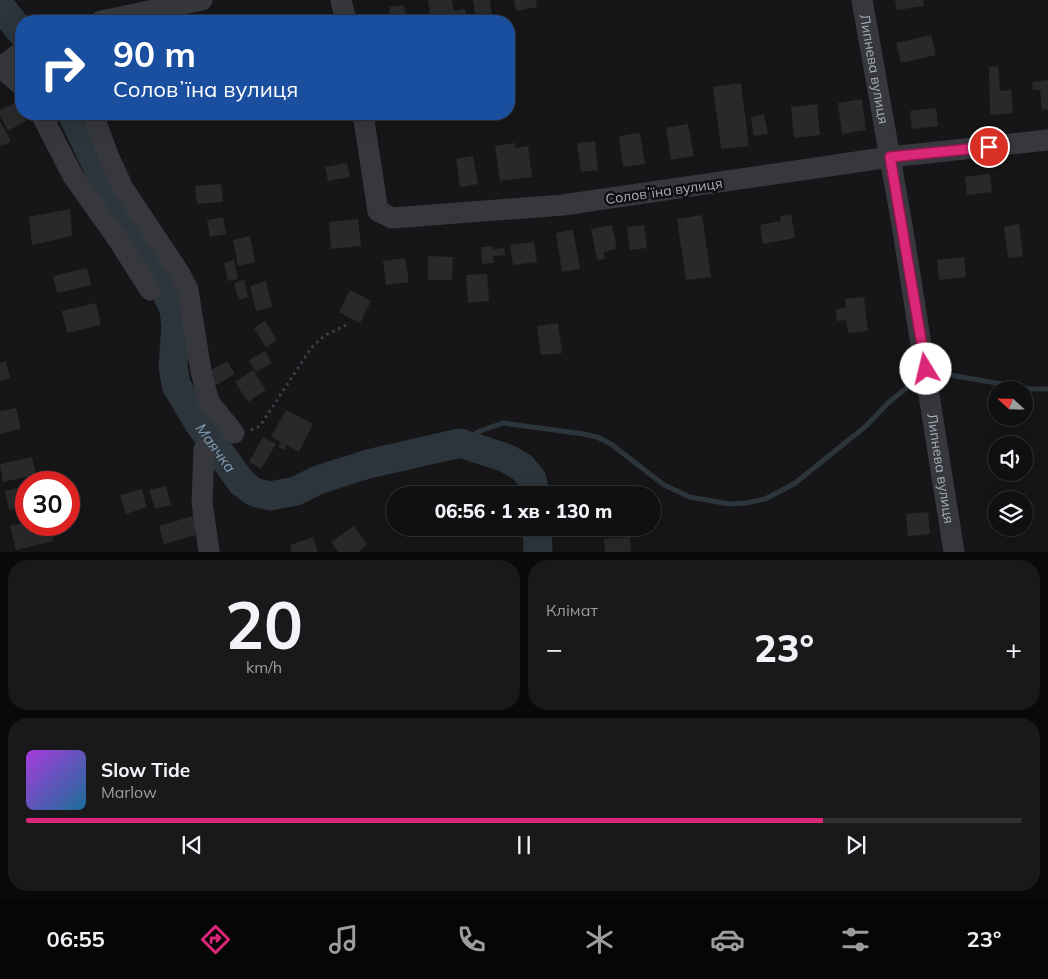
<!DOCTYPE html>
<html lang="uk">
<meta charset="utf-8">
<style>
:root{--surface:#101012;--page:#19191b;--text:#f1f3f6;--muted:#9c9d9f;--line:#303032;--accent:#db2777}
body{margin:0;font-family:Mulish,sans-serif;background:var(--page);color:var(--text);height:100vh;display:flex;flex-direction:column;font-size:19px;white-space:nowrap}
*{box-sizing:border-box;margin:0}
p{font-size:16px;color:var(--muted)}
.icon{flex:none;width:28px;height:28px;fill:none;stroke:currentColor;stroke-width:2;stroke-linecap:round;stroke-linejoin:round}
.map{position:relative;height:552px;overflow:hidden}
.sheet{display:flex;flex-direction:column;gap:8px;padding:8px;background:#09090a;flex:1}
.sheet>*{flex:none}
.banner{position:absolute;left:15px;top:15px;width:500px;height:105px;border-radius:20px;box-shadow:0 5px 20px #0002,0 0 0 1px var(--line);background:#1a4fa0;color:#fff;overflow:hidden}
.needle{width:32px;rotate:292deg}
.buttons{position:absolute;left:988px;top:381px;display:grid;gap:10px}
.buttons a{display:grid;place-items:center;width:45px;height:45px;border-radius:50%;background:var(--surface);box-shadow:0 5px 20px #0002,0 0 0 1px var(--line);font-size:25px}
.speed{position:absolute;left:15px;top:471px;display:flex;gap:10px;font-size:25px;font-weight:700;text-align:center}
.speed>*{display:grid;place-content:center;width:65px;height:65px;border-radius:50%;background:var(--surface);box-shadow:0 5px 20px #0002,0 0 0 1px var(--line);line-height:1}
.speed .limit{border:8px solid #d22;background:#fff;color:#111}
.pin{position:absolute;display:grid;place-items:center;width:42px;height:42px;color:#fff;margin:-21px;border:2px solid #fff;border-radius:50%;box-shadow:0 1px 5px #0007}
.me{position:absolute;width:55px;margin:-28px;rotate:351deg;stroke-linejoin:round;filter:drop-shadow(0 0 4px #0008)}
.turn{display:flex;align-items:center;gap:18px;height:105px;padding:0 15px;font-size:22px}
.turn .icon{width:65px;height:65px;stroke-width:2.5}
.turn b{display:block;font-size:35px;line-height:42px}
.big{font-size:38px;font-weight:800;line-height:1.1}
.sheet .tile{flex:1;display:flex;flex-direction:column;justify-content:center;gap:8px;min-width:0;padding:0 18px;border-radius:20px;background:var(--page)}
.sheet .dial{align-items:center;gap:0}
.dial b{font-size:65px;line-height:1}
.song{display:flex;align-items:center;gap:15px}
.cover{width:60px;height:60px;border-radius:8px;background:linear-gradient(135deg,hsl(280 70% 55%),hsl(200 70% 35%))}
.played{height:5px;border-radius:2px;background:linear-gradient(90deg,var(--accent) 80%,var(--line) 80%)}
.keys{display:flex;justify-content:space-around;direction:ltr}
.heat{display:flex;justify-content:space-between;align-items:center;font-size:28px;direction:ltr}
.sheet .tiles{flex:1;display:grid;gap:8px;grid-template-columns:1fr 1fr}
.tile:last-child{grid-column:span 2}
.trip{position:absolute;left:386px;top:486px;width:275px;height:50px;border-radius:25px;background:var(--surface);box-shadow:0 5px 20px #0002,0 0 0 1px var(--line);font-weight:800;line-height:50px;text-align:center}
.menu{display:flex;height:80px;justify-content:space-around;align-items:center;background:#060607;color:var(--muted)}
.menu .icon{width:35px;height:35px}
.menu .active{color:var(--accent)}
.menu b{font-size:22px;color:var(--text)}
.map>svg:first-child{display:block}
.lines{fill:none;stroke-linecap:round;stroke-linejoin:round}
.stream{stroke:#2c353c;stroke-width:5}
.river{stroke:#2c353c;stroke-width:29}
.building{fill:#29292c}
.path{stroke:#3d3f44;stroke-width:3;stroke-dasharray:2.5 4;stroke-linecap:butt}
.minor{stroke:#37383d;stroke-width:21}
.route-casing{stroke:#8e194d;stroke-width:12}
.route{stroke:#db2777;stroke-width:9}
.labels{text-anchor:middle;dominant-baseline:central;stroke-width:5;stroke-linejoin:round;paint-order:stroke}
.street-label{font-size:14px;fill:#a8adb8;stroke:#111113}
.water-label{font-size:15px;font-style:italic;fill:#7f9bb3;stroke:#111113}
</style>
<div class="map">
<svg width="1048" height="552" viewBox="0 0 1048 552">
<rect width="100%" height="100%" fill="#161618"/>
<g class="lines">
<g class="stream">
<path d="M939 373 1031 389H1048"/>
<path d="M460 443 480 431 503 423 584 434 597 437 611 444 664 485 690 497 729 504 747 503 765 499 794 484 866 426 888 403 920 377"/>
</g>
<g class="river">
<path d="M0 6 21 32"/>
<path id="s1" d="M72 114 98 168 152 262 174 309 176 326 173 366 176 385 200 425 242 483 254 492 270 496 296 491 318 480 368 464 460 443 506 458 522 467 532 479 535 495"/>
<path d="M537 528 538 552"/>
</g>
</g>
<g class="building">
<path d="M428 0H452L454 11 465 9 467 21H431Z"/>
<path d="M473 0H490L492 15 476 18Z"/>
<path d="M514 0H536L537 7 516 11Z"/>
<path d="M895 0H923L924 6 897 10Z"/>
<path d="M404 5 407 21H391L389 7Z"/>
<path d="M931 35 936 55 901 63 896 43Z"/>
<path d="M998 66 1000 91 1011 90 1013 113 990 115 989 67Z"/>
<path d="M1048 80V109L1042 110 1040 90H1033L1032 82Z"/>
<path d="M741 83 749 146 721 149 713 87Z"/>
<path d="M862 99 866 130 842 134 838 103Z"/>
<path d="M21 100V112L26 121 8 131 0 116V110Z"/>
<path d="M817 104 820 135 794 138 791 107Z"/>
<path d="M936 108 938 126 912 129 910 111Z"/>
<path d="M764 114 768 134 754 136 751 117Z"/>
<path d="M0 121 11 141 2 146 0 143Z"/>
<path d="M688 124 694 156 671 160 666 128Z"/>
<path d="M640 133 645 164 623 167 619 136Z"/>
<path d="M595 141 598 170 581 172 577 143Z"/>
<path d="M515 143 516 148 528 146 532 177 500 181 495 146Z"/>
<path d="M473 156 478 184 460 187 456 159Z"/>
<path d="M347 163 350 177 328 181 325 167Z"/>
<path d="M990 174 992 192 967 195 965 177Z"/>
<path d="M221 184 223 202 197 204 195 186Z"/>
<path d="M70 209 72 236 32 245 29 217Z"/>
<path d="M791 214 795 238 763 244 760 225 781 221 780 216Z"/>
<path d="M702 215 711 277 686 280 677 219Z"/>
<path d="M223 217 226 234 210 237 207 220Z"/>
<path d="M358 219 361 246 331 249 329 222Z"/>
<path d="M1019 224 1023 256 1008 258 1004 227Z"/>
<path d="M612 225 617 249 604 252 605 259 597 260 591 229Z"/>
<path d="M644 225 647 248 630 250 627 227Z"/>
<path d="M573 230 580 269 562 272 556 233Z"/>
<path d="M250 236 255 262 238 266 233 240Z"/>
<path d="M534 242 537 262 513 265 510 245Z"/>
<path d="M492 246 493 249 504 248 505 255 493 256 494 263 482 264 481 247Z"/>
<path d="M428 256 453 257 452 280H428Z"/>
<path d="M964 257 966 277 939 280 937 260Z"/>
<path d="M405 258 409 282 386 285 383 261Z"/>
<path d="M234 260 238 279 228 281 224 263Z"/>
<path d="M87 268 91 285 57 293 53 276Z"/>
<path d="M487 274 489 301 468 303 466 275Z"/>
<path d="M244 280 248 297 239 300 234 283Z"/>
<path d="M266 281 272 307 256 311 250 286Z"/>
<path d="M350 290 371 301 360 323 339 312Z"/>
<path d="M864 297 868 331 848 333 846 320 837 321 836 309 846 308 845 299Z"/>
<path d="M96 303 101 325 67 333 62 311Z"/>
<path d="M265 321 277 340 266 347 254 328Z"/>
<path d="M558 323 562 353 541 355 537 326Z"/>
<path d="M265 351 272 363 256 372 249 360Z"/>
<path d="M6 361 10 378 0 381V363Z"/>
<path d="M227 361 235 374 216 385 208 372Z"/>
<path d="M253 370 266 390 248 402 235 382Z"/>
<path d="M16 408 21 429 0 434V411Z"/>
<path d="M286 410 313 424 299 452 287 445 284 450 278 447 281 442 271 437Z"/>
<path d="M263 437 276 444 261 469 249 462Z"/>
<path d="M32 457 36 475 3 482 0 464Z"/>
<path d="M26 486V506L9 510 5 491Z"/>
<path d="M166 486 171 505 155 509 149 490Z"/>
<path d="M142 489 147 507 126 514 120 495Z"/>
<path d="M928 512 930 534 908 536 906 514Z"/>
<path d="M193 516 199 534 164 544 159 526Z"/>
<path d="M26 522V525H51L54 541 16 550 10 526Z"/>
<path d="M354 526 367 545 358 552H338L331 542Z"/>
<path d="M313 537 318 552H292L290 545Z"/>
<path d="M630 537 631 552H605L604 539Z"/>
</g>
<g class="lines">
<path class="path" d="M251 430 260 426 311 348 324 336 346 325"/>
<g class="minor">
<path d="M341 0 346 21"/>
<path id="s2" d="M862 0 902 225 954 552"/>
<path d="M101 21 202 0"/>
<path d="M1 67 21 85"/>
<path d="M0 68 21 52"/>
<path d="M41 114 73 176 119 241 150 290"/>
<path d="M93 114 108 155 123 188 180 274 188 290 201 371 209 402 234 433"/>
<path d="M363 114 378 211 392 218 563 205 890 157 1048 140"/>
<path d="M204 450 202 502 209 552"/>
</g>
</g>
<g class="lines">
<defs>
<path id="route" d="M926 369 890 157 989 147"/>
</defs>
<use href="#route" class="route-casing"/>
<use href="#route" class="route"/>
</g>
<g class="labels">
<g class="street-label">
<text stroke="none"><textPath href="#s2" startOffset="70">Липнева вулиця</textPath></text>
<text transform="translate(664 191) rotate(-8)">Соловʼїна вулиця</text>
<text stroke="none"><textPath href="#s2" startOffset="475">Липнева вулиця</textPath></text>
</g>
<g class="water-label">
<text stroke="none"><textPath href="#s1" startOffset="371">Маячка</textPath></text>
</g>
</g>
</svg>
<div class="buttons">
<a><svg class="needle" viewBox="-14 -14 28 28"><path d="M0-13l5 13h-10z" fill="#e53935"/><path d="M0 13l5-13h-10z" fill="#9c9d9f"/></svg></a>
<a><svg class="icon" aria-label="sound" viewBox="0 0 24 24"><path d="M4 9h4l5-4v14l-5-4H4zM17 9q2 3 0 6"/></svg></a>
<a><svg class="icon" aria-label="layers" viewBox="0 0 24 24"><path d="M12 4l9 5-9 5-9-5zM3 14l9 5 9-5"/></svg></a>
</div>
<div class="speed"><div class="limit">30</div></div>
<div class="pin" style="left:989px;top:147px;background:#d93025"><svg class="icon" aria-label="arrive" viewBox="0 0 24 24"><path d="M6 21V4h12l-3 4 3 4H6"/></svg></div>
<svg class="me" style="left:926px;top:369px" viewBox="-20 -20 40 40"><circle r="19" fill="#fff"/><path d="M0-13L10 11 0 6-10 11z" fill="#db2777"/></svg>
<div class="trip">06:56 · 1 хв · 130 m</div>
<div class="banner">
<div class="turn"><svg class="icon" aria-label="right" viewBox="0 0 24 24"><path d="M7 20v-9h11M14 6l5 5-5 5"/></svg><div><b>90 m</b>Соловʼїна вулиця</div></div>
</div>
</div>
<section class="sheet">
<div class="tiles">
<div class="tile dial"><b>20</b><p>km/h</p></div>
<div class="tile"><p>Клімат</p>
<div class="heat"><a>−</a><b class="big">23°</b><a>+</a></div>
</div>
<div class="tile">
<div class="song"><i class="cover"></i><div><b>Slow Tide</b><p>Marlow</p></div></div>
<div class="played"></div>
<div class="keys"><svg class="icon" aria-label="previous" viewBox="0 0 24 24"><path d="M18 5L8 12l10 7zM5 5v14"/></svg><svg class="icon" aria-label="pause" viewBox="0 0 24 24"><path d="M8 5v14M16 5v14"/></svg><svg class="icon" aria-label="next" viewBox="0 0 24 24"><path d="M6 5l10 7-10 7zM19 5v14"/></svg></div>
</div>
</div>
</section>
<nav class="menu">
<b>06:55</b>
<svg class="icon active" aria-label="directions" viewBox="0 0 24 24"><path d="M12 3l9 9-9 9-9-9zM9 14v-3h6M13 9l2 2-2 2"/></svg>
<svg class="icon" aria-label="music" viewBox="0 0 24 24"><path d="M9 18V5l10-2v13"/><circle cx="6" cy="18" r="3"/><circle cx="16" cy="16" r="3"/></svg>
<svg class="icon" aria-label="phone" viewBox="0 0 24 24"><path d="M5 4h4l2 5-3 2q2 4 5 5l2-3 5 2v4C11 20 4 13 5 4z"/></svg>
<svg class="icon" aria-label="climate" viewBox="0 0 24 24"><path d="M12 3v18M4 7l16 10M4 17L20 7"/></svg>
<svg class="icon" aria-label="car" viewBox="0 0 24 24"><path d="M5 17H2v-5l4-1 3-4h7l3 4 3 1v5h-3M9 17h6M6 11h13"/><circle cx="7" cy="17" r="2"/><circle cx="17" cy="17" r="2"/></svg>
<svg class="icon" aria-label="filters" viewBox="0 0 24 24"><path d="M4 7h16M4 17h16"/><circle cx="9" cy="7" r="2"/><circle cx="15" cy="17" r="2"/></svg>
<b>23°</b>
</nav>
